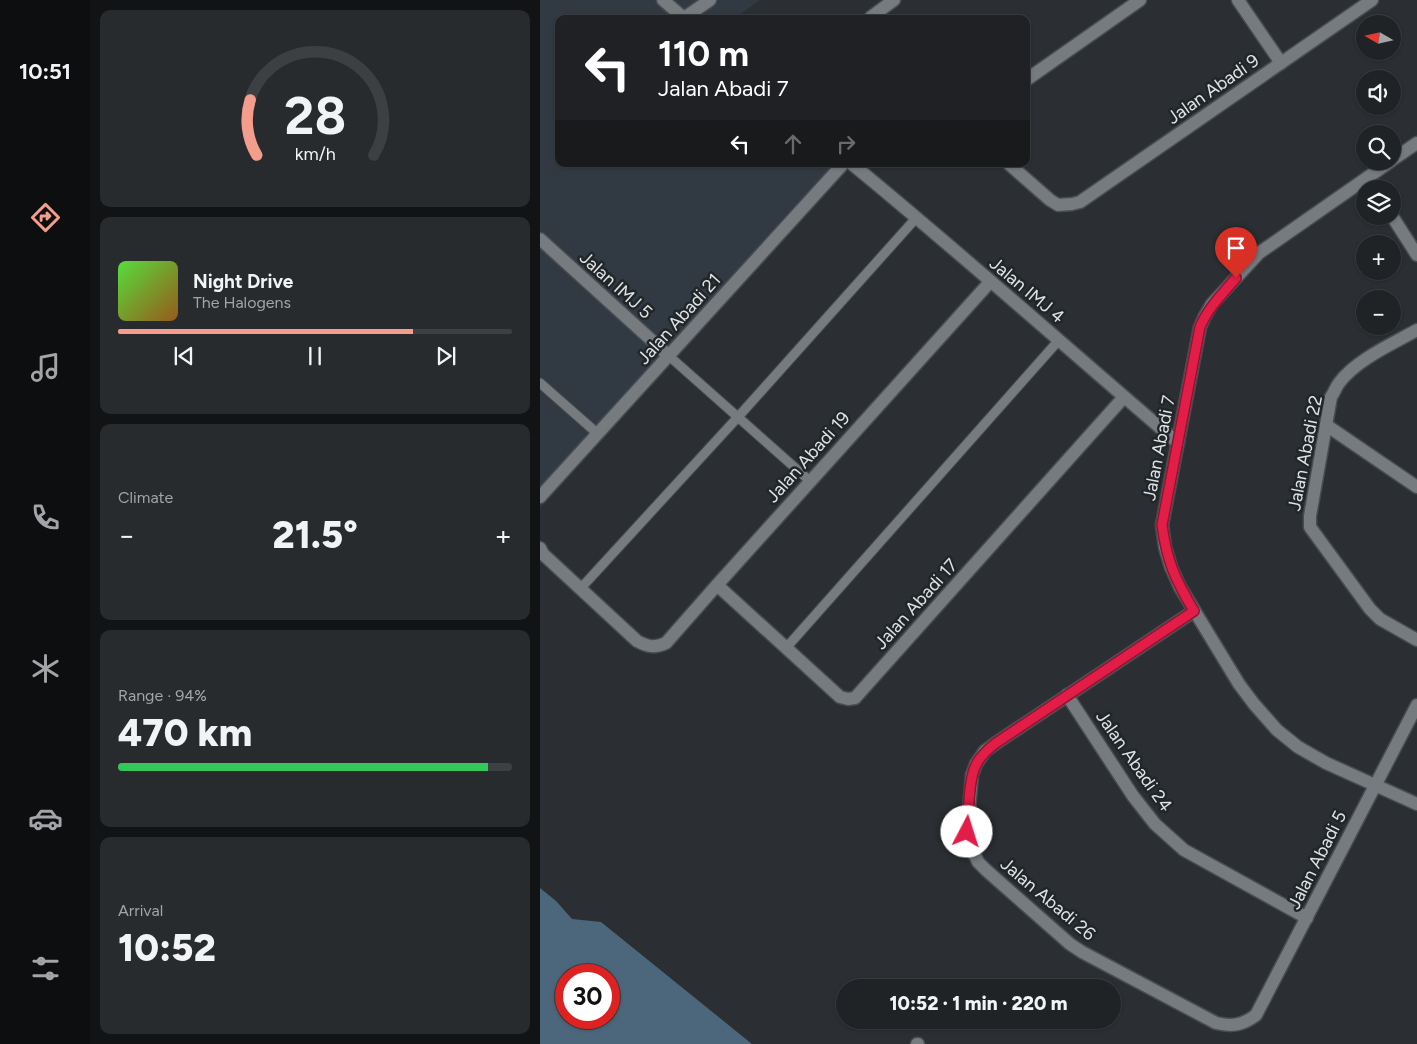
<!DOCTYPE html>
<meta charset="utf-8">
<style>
:root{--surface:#202326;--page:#282b2e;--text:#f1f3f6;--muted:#a2a4a7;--line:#3d4043;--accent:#f49d8c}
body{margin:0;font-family:Figtree,sans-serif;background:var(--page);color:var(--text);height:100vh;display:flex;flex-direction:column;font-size:19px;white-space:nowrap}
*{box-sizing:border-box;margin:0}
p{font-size:16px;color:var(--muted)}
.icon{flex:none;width:28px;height:28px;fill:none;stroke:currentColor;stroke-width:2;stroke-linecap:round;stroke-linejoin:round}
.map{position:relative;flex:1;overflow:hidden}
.panel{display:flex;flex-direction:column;gap:10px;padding:10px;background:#121315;width:450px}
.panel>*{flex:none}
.hud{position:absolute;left:15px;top:15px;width:475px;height:152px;border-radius:10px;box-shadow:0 1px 4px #0004,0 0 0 1px var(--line);background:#202124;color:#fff;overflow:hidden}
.needle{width:32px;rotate:279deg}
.controls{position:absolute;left:816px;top:15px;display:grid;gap:10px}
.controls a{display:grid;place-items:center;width:45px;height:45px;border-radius:50%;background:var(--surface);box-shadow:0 1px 4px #0004,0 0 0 1px var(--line);font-size:25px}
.speed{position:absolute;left:15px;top:964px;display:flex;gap:10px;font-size:25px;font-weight:700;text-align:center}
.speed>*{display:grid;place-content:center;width:65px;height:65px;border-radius:50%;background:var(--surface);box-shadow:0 1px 4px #0004,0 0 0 1px var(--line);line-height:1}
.speed .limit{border:8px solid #d22;background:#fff;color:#111}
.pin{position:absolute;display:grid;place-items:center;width:42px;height:42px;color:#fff;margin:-51px -21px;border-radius:50% 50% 50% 0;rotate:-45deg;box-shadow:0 0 5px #0007}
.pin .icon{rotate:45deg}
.me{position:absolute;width:55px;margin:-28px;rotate:5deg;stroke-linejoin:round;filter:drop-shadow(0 0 4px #0008)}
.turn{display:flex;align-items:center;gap:18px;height:105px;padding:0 20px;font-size:22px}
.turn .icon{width:65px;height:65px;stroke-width:2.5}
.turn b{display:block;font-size:35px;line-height:42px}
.lanes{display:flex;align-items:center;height:48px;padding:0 20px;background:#0003;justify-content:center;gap:25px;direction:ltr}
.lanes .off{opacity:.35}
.big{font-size:38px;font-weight:800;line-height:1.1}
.panel .card{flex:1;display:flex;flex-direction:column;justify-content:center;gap:8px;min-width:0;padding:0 18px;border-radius:10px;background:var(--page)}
.panel .dial{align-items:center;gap:0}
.dial svg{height:130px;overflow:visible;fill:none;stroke:var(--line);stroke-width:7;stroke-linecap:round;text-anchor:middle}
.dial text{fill:var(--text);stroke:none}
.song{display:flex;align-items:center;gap:15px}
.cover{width:60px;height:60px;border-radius:8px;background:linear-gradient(135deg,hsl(110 70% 55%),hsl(30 70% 35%))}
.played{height:5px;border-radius:2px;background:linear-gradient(90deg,var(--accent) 75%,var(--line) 75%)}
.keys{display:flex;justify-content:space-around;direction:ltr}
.heat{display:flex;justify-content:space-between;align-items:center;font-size:28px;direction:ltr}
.charge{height:8px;border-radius:4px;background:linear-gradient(90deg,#34c759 94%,var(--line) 0)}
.trip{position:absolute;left:296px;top:979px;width:285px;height:50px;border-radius:25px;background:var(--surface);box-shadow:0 1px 4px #0004,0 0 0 1px var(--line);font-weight:800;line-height:50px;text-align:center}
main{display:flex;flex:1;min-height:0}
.tab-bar{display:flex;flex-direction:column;width:90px;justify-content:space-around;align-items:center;background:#0d0e0f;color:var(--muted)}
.tab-bar .icon{width:35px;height:35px}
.tab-bar .active{color:var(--accent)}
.tab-bar b{font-size:22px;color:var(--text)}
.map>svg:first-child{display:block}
.built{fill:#313a42}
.water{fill:#4c677b;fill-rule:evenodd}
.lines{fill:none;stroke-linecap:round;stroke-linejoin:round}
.service-casing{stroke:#484c50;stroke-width:11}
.minor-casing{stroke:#484c50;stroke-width:15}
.service{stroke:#767b80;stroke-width:9}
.minor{stroke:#767b80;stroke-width:12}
.route-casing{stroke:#92132f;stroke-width:12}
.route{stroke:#e11d48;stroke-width:9}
.labels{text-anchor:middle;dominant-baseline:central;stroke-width:5;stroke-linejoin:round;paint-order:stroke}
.street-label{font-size:18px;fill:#e0e3e5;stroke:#212629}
</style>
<main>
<nav class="tab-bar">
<b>10:51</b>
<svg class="icon active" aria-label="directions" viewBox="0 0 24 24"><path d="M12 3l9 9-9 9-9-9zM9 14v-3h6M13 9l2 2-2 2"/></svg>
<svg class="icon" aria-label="music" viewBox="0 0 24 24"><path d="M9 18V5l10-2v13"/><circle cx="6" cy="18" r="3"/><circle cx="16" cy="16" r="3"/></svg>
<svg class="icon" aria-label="phone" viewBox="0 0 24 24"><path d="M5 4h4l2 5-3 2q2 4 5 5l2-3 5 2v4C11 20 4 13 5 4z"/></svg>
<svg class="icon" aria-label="climate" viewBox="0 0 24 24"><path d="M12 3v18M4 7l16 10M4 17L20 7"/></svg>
<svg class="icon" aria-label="car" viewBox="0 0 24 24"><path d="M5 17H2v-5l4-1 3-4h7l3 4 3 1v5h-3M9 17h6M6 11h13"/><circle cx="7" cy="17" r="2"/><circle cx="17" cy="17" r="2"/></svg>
<svg class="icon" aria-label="filters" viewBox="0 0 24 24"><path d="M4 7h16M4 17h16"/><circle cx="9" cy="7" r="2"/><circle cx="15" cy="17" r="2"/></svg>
</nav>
<section class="panel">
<div class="card dial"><svg viewBox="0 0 100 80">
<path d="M14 69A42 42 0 1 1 86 69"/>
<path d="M14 69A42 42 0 0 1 10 35" stroke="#f49d8c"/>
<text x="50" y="56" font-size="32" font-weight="700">28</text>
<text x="50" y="72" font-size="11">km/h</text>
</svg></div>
<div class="card">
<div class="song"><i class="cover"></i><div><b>Night Drive</b><p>The Halogens</p></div></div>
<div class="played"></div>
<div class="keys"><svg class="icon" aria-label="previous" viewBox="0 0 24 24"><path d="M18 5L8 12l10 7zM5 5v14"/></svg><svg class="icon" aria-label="pause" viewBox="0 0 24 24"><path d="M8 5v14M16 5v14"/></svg><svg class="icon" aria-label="next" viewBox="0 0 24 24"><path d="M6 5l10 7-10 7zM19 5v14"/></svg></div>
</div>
<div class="card"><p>Climate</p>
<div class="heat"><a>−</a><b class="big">21.5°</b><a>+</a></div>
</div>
<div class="card"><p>Range · 94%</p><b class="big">470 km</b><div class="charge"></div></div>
<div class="card"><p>Arrival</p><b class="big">10:52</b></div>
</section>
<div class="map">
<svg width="877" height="1044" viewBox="0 0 877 1044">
<rect width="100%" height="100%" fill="#2b2f33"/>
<path class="built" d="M0 0H220L194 19H19V164H313L0 508Z"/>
<path class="water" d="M0 888 16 901 32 919 61 922 212 1044H0ZM26 975H69V1018H26Z"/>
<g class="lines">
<defs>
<g id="service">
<path d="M129 356 270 481"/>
<path d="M0 383 58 434"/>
<path d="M41 588 198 417 377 217"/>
<path d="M246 648 519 340"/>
</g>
<g id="minor">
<path d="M123 0 145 19"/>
<path d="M698 0 741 63"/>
<path d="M144 18 170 0"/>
<path d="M330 19 331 17 354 0"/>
<path d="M486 80 600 0"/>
<path d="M852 160 877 143"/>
<path d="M851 161 719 253 672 304 665 316 660 327 622 525 625 547 631 567 640 587 699 684 714 704 737 730 758 747 786 763 877 804"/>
<path d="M312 164C423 255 529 350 638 443"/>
<path d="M469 164 510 200 518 205 532 204 540 202 832 0"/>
<path d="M852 216 877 255"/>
<path d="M0 239 129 356"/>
<path d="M877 330C852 344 816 360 799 383 796 387 794 393 791 397L770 516V527L830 609 840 619 877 640"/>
<path d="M786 425 877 487"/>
<path d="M0 497 303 164"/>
<path d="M0 548 3 554 97 641C108 647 115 648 126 643L177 585 450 282"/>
<path d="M177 585 300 697 308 699 315 698 584 397"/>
<path d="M654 611 456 743 445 751 436 764 432 775 427 832 431 846 438 862 446 870 530 944 542 952 676 1023C692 1027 703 1025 716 1015L877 705"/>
<path d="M527 695 593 796 615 824 644 850 767 918"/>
<path d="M377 1044H378"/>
</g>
</defs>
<use href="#service" class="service-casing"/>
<use href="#minor" class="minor-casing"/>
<use href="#service" class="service"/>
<use href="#minor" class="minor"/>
</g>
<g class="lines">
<defs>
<path id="route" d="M427 832C429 813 428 778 437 763 442 754 448 749 456 743L654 611C635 579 627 562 622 525L660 327C668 308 682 294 696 278"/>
</defs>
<use href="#route" class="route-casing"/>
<use href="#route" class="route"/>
</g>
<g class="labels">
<g class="street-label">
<text transform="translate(673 89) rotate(-35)">Jalan Abadi 9</text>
<text transform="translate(76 285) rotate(42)">Jalan IMJ 5</text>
<text transform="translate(487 290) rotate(40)">Jalan IMJ 4</text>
<text transform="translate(139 319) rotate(-48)">Jalan Abadi 21</text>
<text transform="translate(619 448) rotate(-79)">Jalan Abadi 7</text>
<text transform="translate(765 453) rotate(-79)">Jalan Abadi 22</text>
<text transform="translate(268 457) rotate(-48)">Jalan Abadi 19</text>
<text transform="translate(376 604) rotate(-48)">Jalan Abadi 17</text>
<text transform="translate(594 761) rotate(55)">Jalan Abadi 24</text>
<text transform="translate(777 860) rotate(-63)">Jalan Abadi 5</text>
<text transform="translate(508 899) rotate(40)">Jalan Abadi 26</text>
</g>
</g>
</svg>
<div class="controls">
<a><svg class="needle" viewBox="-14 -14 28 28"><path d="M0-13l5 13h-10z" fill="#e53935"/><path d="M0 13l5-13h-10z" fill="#a2a4a7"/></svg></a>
<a><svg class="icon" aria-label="sound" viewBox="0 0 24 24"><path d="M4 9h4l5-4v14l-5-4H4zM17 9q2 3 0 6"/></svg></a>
<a><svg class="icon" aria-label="search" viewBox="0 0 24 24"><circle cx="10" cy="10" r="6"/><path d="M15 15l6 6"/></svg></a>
<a><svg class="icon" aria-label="layers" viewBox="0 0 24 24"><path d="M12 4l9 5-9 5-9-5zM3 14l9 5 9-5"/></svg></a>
<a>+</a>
<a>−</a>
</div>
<div class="speed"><div class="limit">30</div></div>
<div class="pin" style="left:696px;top:278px;background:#d93025"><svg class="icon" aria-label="arrive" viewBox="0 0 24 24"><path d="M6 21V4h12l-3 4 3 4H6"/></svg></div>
<svg class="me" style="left:427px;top:832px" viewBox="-20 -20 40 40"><circle r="19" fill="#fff"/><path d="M0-13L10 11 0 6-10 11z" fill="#e11d48"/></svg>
<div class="trip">10:52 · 1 min · 220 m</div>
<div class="hud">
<div class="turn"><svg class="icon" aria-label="left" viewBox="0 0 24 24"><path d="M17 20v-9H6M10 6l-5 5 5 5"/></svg><div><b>110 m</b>Jalan Abadi 7</div></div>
<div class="lanes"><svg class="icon" aria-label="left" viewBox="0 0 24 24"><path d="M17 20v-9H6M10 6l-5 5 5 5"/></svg><svg class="icon off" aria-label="ahead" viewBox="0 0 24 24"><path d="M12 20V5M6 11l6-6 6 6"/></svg><svg class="icon off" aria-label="right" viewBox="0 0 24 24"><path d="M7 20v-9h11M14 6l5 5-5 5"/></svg></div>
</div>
</div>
</main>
